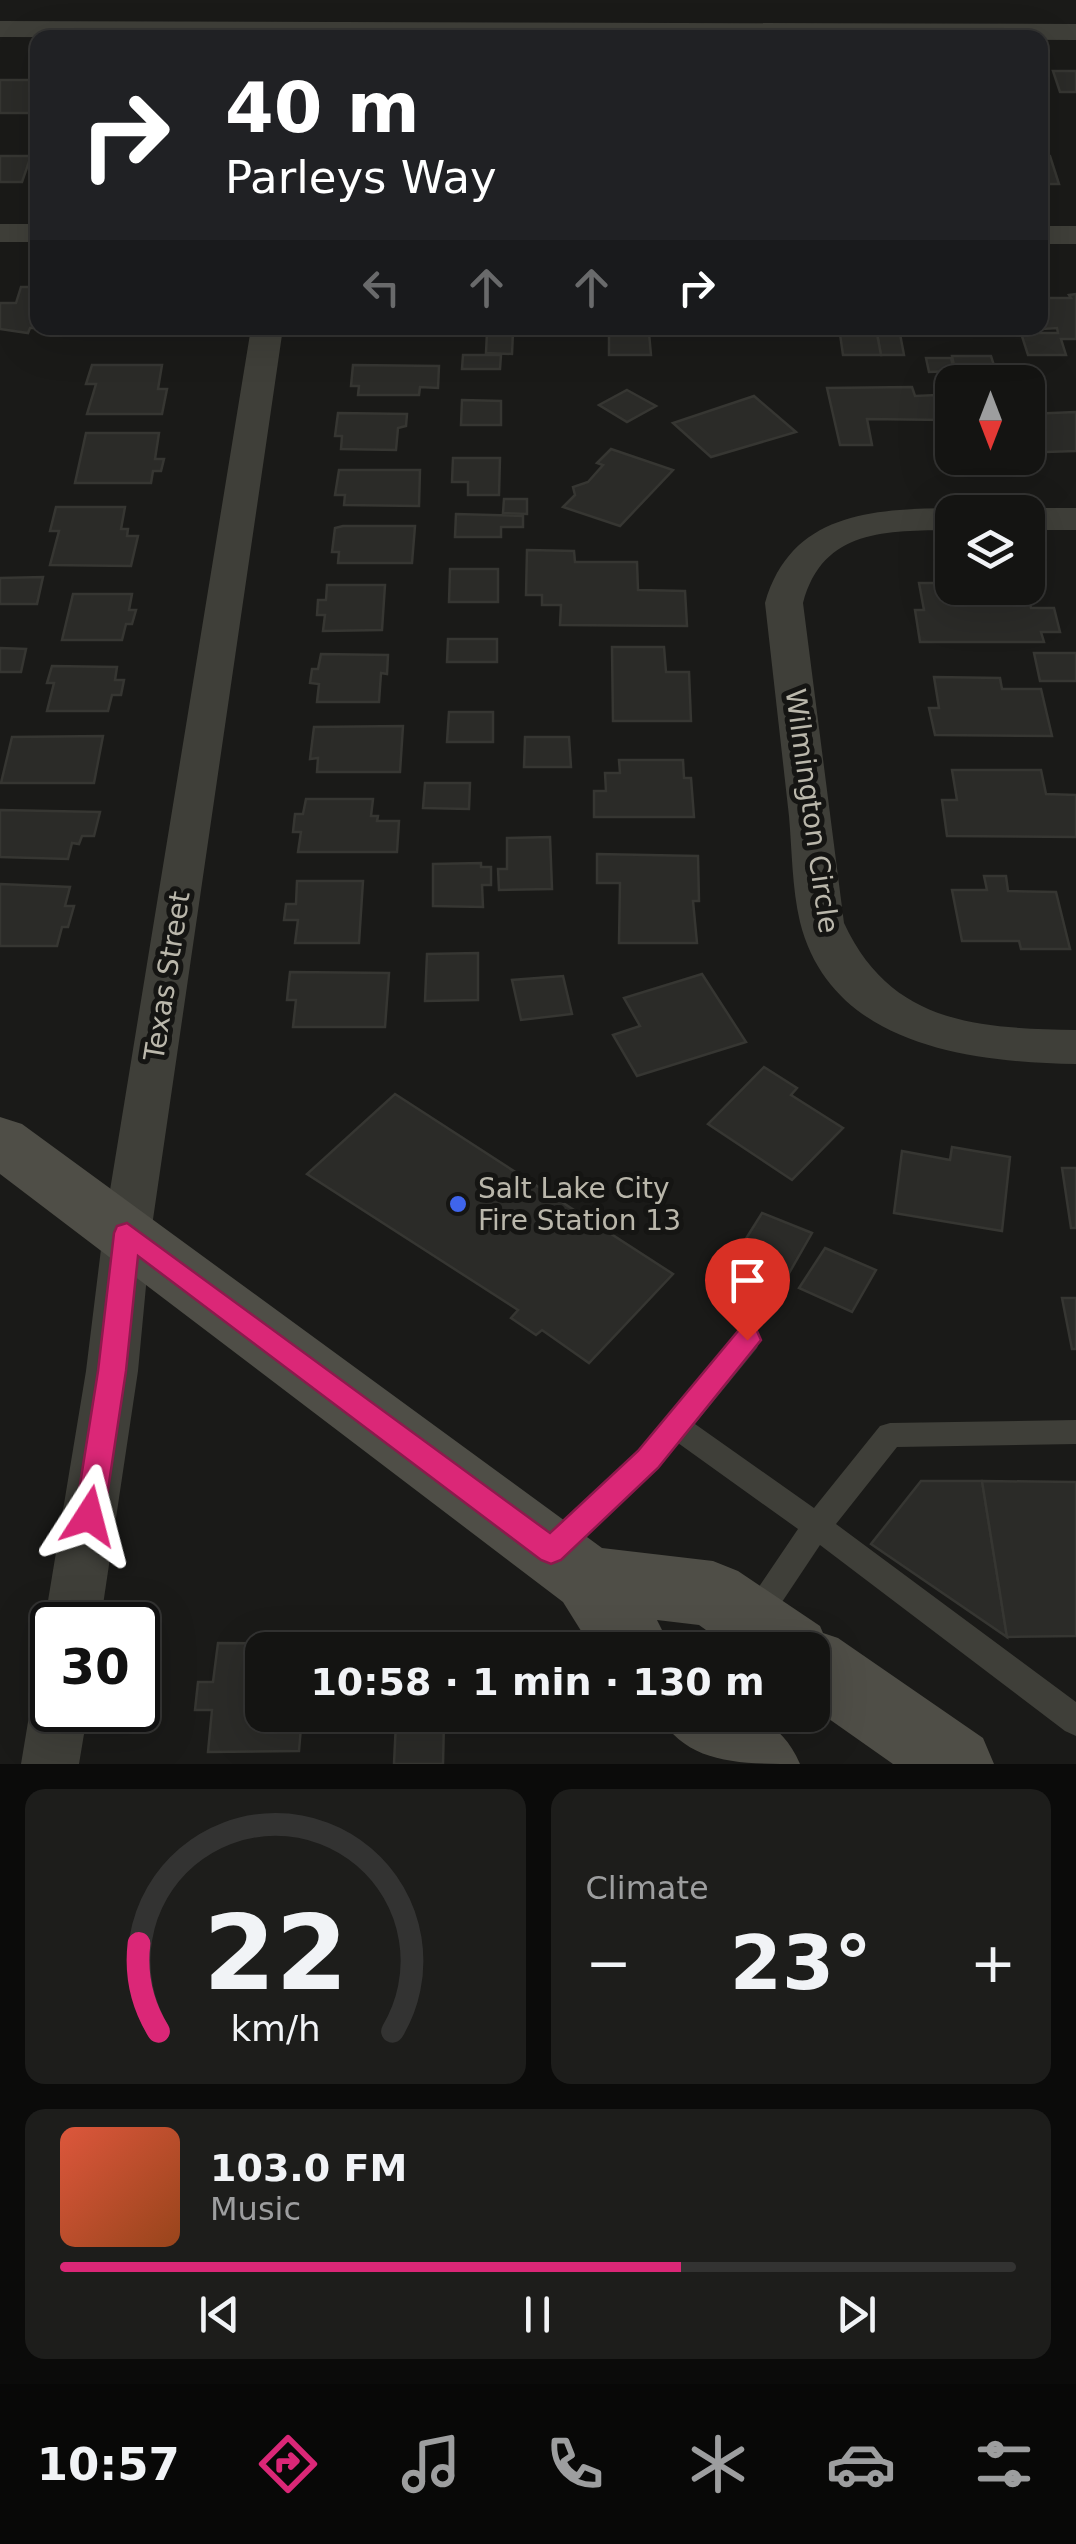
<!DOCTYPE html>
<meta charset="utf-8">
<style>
:root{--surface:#141412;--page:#1d1d1b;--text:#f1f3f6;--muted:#9d9e9f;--line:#333332;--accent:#db2777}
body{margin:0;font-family:"DejaVu Sans",sans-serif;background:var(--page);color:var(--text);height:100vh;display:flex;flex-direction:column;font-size:38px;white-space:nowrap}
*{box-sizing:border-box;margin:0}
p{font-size:32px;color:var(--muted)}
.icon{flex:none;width:55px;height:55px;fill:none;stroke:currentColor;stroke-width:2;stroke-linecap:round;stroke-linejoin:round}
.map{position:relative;height:1764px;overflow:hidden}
.side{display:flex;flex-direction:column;gap:25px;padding:25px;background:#0b0b0a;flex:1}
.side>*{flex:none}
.top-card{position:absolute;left:30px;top:30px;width:1018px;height:305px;border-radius:20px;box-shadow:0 10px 40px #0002,0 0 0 2px var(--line);background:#202124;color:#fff;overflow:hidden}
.needle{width:65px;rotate:180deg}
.fabs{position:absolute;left:935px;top:365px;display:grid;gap:20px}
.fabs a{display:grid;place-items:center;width:110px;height:110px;border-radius:20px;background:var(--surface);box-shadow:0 10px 40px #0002,0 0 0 2px var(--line);font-size:50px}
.speed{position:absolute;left:30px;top:1602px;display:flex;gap:20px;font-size:50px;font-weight:700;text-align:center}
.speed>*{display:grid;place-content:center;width:130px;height:130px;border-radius:50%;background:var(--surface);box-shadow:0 10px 40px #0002,0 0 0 2px var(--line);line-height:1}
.speed .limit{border:5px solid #111;border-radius:15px;background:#fff;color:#111}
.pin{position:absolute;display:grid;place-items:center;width:85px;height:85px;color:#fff;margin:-102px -42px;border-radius:50% 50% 50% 0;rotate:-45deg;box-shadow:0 0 10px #0007}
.pin .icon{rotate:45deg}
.me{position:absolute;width:110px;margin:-55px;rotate:9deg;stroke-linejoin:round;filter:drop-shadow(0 0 8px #0008)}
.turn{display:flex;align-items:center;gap:35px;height:210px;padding:0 30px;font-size:45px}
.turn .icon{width:130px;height:130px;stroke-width:2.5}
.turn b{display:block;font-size:70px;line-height:85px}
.lanes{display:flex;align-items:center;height:95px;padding:0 30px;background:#0003;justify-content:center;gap:50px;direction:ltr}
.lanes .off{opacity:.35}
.big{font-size:75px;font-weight:600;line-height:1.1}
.side .widget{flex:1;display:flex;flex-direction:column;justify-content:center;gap:15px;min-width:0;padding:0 35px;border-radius:20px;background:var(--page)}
.side .dial{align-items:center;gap:0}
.dial svg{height:260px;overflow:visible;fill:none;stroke:var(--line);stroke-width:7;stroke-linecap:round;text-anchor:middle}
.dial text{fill:var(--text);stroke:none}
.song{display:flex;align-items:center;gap:30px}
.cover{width:120px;height:120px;border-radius:15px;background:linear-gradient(135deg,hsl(10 70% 55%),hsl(20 70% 35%))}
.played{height:10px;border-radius:5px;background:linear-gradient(90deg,var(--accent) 65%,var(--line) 65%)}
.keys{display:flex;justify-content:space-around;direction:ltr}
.heat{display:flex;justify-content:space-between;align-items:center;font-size:55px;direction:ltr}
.side .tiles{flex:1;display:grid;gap:25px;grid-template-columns:1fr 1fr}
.widget:last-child{grid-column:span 2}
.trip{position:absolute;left:245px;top:1632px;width:585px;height:100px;border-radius:20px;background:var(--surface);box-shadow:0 10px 40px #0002,0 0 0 2px var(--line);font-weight:600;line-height:100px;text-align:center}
.tabs{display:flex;height:160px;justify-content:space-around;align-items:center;background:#080807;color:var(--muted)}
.tabs .icon{width:70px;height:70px}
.tabs .on{color:var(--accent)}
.tabs b{font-size:45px;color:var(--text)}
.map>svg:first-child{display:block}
.building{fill:#2b2b28;stroke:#363632;stroke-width:2.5}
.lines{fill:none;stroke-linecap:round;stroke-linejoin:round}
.lane{fill:#3f3f39;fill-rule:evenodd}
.street{fill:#3f3f39;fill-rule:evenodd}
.secondary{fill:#4f4e47;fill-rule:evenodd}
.route{fill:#db2777;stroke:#8e194d;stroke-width:2.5}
.poi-dot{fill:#3f65ec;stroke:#151513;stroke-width:4}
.labels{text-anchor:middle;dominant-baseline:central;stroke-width:10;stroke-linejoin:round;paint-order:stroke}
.street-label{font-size:28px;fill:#bab7ab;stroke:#151513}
.poi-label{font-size:28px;fill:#bab7ab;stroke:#151513;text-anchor:start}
</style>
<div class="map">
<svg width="1076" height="1764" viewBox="0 0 1076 1764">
<rect width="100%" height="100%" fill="#1a1a18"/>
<g class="building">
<path d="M33 68H38V113H0V80H29Z"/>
<path d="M1053 71H1076V92H1060Z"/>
<path d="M0 156H31L22 182H0Z"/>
<path d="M1040 156H1050L1059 184H1040Z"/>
<path d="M38 282V328H56H30L28 333 0 329V303H16L21 287H35Z"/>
<path d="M1076 294V339H1061L1066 355H1028L1021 333H1058L1057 328 1043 329 1040 298H1071L1069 295Z"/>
<path d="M114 328H157L155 335H112Z"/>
<path d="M487 332H513L512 354 486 353Z"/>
<path d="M609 333H649L651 355H609Z"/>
<path d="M877 333 900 334 904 355H881Z"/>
<path d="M840 334H877L881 355H843Z"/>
<path d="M463 355H501L500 369H462Z"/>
<path d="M952 356H991L998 378 957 379Z"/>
<path d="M926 358H951L954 371 929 372Z"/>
<path d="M92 365H162L158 389H167L162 414H87L96 384H86Z"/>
<path d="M353 365 439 366 438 388 420 387 419 395H358L359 386H351Z"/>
<path d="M912 387 915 396 937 395 945 420 867 419 872 445H840L827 388Z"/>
<path d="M627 390 656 406 627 422 599 405Z"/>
<path d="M754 396 796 432 711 457 673 423Z"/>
<path d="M462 400 501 401V425H461Z"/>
<path d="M1076 412V451L1046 452 1044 446H1028V414Z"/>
<path d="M338 413 407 414 406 426 398 428 396 450 341 449 342 436H335Z"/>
<path d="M86 433H159L155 459H164L161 471H153L151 483H75Z"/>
<path d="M611 449 673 470 620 526 563 507 575 495 573 487 588 482 603 465 597 463Z"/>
<path d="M453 458H500L499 495H468V482H452Z"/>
<path d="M339 470H420L419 506 344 505 345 495H335Z"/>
<path d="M504 499H527V514L503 513Z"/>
<path d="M56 507H125L121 529H128L127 536H138L131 566 50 565 59 531H50Z"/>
<path d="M456 514 523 516V527H501V537H455Z"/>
<path d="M343 526H415L412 563H338L339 552H332L335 528Z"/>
<path d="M527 550 574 551 575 562H637L638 590 685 591 687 626 560 625 561 605H542V595H526Z"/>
<path d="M450 569H498V602H449Z"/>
<path d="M43 577 37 604H0V578Z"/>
<path d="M919 583H952V588H1026L1031 608H1054L1060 632H1041L1044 642H920L915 610H924Z"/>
<path d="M327 585H385L382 630 323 631 325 615H317L318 600H326Z"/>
<path d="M73 594H132L129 610H136L132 624H126L122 640H62Z"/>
<path d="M448 639H497V662H447Z"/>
<path d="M612 647H664L666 672H689L691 721H613Z"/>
<path d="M0 648 26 649 21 672H0Z"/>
<path d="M1034 653H1076V681H1040Z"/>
<path d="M321 654 388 655 387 674 381 673 379 702H317L319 684 310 683 312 669H318Z"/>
<path d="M52 666 117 667 115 680H124L121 695H112L108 711H47L54 683H47Z"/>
<path d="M934 677 1000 678 1002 689H1041L1052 736 935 735 929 708H939Z"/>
<path d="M449 712H493V742H447Z"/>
<path d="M403 726 400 772H317L318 758 310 759 314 727Z"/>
<path d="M103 736 94 783H1L12 737Z"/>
<path d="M525 737H569L571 767H524Z"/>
<path d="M619 760H683L684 778H691L694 817H594V791H606L605 773H620Z"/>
<path d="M952 770H1041L1046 794 1076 795V837L947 836 942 800H957Z"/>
<path d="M425 783H470L469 809 423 808Z"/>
<path d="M306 799H373L371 816H378L377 821H399L397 852H298L301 832H293L295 814H303Z"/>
<path d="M0 810 100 812 94 836H82L79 844 72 843 68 859 0 857Z"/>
<path d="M550 837 552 889 499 890 498 869H507V838Z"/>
<path d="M597 854 698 856 699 901H693L697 943H619L620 883H597Z"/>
<path d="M481 863V867H491V885H482L483 907 433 906V864Z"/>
<path d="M984 876H1006L1008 891 1056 892 1070 949H1021L1019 941H962L952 890H987Z"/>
<path d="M297 881H363L359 943H295L298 920H284L286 904H296Z"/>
<path d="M0 884 70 887 65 906H74L68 927H62L57 946H0Z"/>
<path d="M478 953V1000L425 1001 427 954Z"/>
<path d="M290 972 389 973 385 1027H293L296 1000H287Z"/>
<path d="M702 974 746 1042 637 1076 613 1035 640 1026 624 998Z"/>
<path d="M563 976 572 1014 521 1020 512 980Z"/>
<path d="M764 1067 797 1088 791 1095 843 1128 792 1180 708 1124Z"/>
<path d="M395 1094 673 1274 589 1363 542 1330 536 1335 511 1318 518 1310 307 1174Z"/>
<path d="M952 1147 1010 1157 1002 1231 894 1213 902 1151 950 1160Z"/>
<path d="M1062 1168H1076V1228H1071Z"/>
<path d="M762 1213 812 1233 788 1275 737 1253Z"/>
<path d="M825 1248 876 1270 852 1312 799 1288Z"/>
<path d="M1062 1298H1076V1349H1072Z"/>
<path d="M921 1481H982L1007 1637 871 1544Z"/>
<path d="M982 1481 1076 1482V1636L1007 1637Z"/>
<path d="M218 1643 339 1644V1650H262V1715H302L299 1751 208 1752 212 1710H195L198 1682H213Z"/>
<path d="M444 1721 443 1764H394L396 1722Z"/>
</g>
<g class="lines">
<path class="lane" d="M747 1329 757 1332 760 1340 757 1348 695 1424 814 1508 880 1426 890 1423 1076 1420V1444L897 1447 836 1524 1076 1702V1736L1065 1731 820 1545 766 1626 756 1630 746 1626 741 1616 746 1606 798 1529 678 1443 563 1558 553 1562 543 1558 539 1549 543 1540 638 1450 737 1332Z"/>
<g class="street">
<path d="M0 21 1076 24V40L0 37Z"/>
<rect x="0" y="224" width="38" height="18"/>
<rect x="1040" y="226" width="36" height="18"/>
<path d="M251 328H283L151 1233 138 1371 100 1625H52V1644L44 1625 86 1371 103 1233Z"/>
<path d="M952 508 965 512H952V530C887 531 823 528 803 603L844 923C891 1024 976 1028 1076 1030V1064C970 1062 831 1046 800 922 792 888 792 850 789 816 781 745 773 674 765 603 791 513 871 509 952 508Z"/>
<path d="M1028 508H1076V530H1028V512H1015Z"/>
<path d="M52 1685V1710H88L79 1764H21L30 1710 39 1690Z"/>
</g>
<g class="secondary">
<path d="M0 1117 22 1124 602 1548 713 1561 738 1571 820 1626 823 1633 838 1638 983 1738 994 1764H893L812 1707V1650H734L699 1625 657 1620 672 1650H593L563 1602 0 1174Z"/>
<path d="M659 1715C719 1715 772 1699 800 1764 738 1764 687 1764 659 1715Z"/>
</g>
</g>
<path class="route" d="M127 1223 550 1533 638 1451 738 1331 747 1328 757 1331 761 1340 658 1468 561 1560 551 1564 541 1560 138 1256 126 1371 104 1516 99 1525 89 1529 79 1525 75 1516 98 1371 114 1233 117 1226Z"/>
<circle class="poi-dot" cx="458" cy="1204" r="10"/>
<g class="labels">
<g class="street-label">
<text transform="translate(812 811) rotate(82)">Wilmington Circle</text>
<text transform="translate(167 976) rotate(-81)">Texas Street</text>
</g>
<g class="poi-label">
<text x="478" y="1188">Salt Lake City<tspan x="478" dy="32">Fire Station 13</tspan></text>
</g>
</g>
</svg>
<div class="fabs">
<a><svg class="needle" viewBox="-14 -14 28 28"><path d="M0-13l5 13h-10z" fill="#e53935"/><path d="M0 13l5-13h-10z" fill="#9d9e9f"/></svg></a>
<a><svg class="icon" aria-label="layers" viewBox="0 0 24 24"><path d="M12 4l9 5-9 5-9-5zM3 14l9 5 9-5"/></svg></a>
</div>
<div class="speed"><div class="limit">30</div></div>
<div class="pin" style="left:747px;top:1340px;background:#d93025"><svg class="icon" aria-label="arrive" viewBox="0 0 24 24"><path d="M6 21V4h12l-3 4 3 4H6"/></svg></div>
<svg class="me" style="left:89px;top:1516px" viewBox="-20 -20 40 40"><path d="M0-17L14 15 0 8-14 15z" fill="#db2777" stroke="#fff" stroke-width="4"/></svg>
<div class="trip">10:58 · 1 min · 130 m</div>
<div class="top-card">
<div class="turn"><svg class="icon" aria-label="right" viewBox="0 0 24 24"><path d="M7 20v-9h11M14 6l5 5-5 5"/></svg><div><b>40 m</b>Parleys Way</div></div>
<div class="lanes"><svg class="icon off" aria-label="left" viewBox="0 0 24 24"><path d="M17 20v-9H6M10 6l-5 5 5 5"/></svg><svg class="icon off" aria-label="ahead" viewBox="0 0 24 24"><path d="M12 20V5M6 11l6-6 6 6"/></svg><svg class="icon off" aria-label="ahead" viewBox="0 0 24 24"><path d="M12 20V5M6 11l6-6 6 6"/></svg><svg class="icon" aria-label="right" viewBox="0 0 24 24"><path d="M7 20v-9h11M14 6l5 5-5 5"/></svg></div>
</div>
</div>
<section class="side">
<div class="tiles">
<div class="widget dial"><svg viewBox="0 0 100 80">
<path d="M14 69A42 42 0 1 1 86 69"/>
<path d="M14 69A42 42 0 0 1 8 42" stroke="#db2777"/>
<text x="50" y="56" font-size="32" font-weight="700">22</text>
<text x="50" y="72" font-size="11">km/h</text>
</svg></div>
<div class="widget"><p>Climate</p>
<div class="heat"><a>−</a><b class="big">23°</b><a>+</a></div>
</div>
<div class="widget">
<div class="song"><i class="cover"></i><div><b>103.0 FM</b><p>Music</p></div></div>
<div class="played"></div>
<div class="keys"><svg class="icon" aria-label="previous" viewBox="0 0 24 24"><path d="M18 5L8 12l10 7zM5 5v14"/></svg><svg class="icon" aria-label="pause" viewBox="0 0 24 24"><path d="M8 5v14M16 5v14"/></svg><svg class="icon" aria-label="next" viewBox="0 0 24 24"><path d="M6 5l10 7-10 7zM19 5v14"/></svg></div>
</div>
</div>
</section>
<nav class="tabs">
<b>10:57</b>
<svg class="icon on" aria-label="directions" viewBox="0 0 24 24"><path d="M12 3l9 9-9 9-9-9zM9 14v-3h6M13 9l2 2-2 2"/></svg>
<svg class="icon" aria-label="music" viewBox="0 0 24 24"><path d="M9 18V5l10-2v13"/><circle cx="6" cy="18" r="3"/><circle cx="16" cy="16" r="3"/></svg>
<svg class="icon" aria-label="phone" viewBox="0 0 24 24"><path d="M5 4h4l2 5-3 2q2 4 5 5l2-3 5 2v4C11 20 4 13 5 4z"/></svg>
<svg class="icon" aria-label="climate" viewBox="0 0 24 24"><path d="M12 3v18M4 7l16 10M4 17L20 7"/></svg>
<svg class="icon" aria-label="car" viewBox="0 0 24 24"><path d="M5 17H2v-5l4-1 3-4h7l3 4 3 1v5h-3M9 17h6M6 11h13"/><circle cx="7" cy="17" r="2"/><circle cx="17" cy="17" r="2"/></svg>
<svg class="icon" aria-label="filters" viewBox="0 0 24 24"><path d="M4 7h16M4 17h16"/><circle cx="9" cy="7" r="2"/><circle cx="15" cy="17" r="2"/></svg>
</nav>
